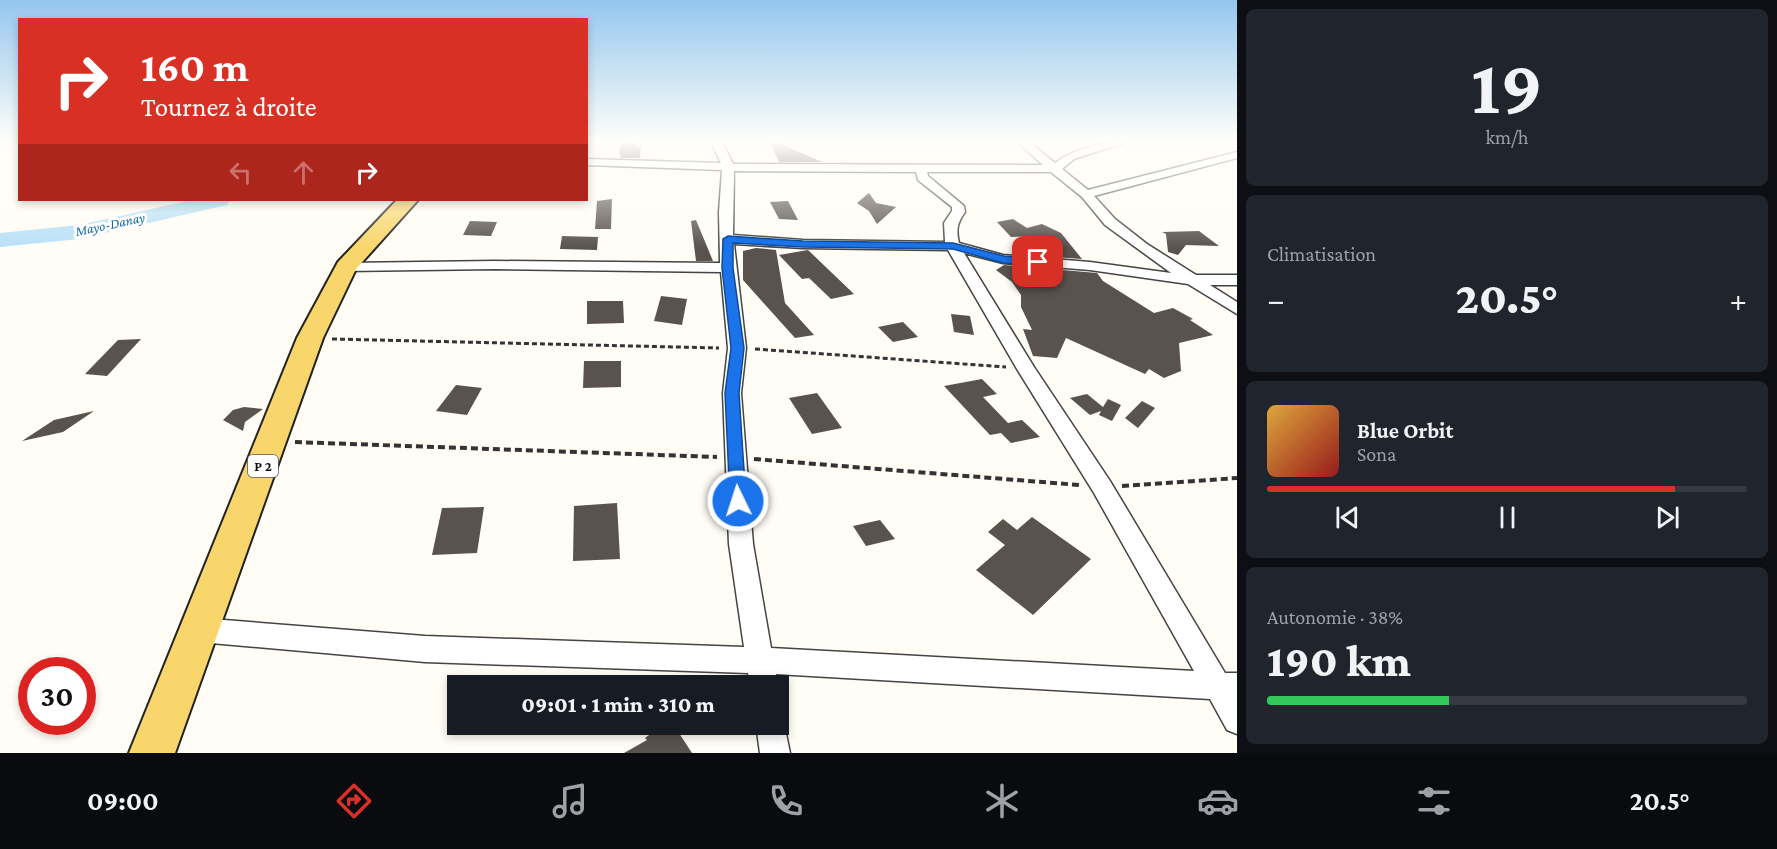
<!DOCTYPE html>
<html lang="fr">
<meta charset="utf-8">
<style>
:root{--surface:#171b24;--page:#20242c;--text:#f1f3f6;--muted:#9ea1a6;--line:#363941;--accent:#d93025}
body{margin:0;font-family:"Crimson Pro",serif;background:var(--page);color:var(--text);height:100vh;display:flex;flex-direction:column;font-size:22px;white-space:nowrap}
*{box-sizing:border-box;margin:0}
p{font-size:20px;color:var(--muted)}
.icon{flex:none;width:33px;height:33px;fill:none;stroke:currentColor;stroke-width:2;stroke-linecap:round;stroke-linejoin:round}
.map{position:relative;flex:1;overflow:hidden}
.panel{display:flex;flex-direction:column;gap:9px;padding:9px;background:#0d0f14;width:540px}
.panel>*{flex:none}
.hud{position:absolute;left:18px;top:18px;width:570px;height:183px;border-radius:0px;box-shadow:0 3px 9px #0003;background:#d93025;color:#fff;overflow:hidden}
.speed{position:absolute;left:18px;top:657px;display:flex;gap:12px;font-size:30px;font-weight:700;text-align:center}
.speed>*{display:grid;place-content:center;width:78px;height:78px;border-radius:50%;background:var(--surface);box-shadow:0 3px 9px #0003;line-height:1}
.speed .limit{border:9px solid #d22;background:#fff;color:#111}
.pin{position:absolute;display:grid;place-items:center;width:51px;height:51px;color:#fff;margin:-26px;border-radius:12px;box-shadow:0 3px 9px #0006}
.me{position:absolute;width:66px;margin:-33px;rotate:356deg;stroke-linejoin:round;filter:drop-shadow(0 0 4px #0008)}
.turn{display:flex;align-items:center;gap:21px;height:126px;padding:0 24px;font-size:27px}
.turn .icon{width:78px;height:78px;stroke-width:2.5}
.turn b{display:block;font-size:42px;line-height:51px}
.lanes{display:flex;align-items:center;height:57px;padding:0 24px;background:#0003;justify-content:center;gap:30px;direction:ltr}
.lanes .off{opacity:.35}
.big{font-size:45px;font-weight:800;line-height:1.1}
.panel .widget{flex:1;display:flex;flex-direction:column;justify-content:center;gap:9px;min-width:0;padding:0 21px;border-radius:9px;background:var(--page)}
.panel .dial{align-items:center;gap:0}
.dial b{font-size:78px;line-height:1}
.song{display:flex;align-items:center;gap:18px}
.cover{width:72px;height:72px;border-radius:9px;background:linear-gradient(135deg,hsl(40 70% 55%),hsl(0 70% 35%))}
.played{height:6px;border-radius:3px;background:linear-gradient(90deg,var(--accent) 85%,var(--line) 85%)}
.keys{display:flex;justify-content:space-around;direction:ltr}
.heat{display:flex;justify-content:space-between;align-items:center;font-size:33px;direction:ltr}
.charge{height:9px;border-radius:4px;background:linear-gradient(90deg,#34c759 38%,var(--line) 0)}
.trip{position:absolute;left:447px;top:675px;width:342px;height:60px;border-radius:0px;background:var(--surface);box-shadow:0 3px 9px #0003;font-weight:800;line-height:60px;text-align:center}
.dock{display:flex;height:96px;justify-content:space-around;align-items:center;background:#090b0e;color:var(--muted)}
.dock .icon{width:42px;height:42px}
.dock .active{color:var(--accent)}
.dock b{font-size:27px;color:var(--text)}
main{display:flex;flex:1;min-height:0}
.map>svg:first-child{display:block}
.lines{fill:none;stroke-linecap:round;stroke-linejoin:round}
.river{fill:#b9e0f7;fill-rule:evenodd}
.building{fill:#5a524d}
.street-casing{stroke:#444;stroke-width:3}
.primary-casing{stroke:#222;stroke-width:4}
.path-far1{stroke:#333;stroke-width:3;stroke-dasharray:5 3;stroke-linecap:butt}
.path{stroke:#333;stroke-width:4;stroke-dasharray:7 4;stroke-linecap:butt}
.street{fill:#fff;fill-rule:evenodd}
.primary{fill:#f9d66b;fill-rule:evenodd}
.route{fill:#1a73e8;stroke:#114b97;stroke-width:1.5}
.labels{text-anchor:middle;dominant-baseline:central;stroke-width:6;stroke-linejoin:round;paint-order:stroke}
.far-water-label{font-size:14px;font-style:italic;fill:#1768a6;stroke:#fff}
.shield{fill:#fff;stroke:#585858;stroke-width:1.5}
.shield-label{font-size:14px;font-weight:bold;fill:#111}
</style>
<main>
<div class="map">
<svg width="1237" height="753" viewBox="0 0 1237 753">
<rect width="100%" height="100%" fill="#fffdf5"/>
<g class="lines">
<path class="river" d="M192 200H230L227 205 79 239 0 247V233L79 225Z"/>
</g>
<g class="building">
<path d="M622 142H636V146H641L640 158H621L619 152Z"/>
<path d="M770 142H777L822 162H779Z"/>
<path d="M869 193 876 203 896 207 877 224 869 211 857 203Z"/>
<path d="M612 199 611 229H595L597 201Z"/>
<path d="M788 201 798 220 779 219 770 202Z"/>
<path d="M1013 219 1027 228 1042 224 1061 233 1082 259 1040 256 1031 236 1011 237 997 222Z"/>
<path d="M696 220 713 261H696L691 221Z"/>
<path d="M470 221 497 222 491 236 463 235Z"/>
<path d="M1199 231 1219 246 1186 245 1178 255 1168 252 1166 234 1162 232Z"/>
<path d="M562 236 598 237 597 250 560 249Z"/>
<path d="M756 248 776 250 785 303 814 335 795 338 743 280V251Z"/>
<path d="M808 250 854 294 831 299 809 278 802 279 779 255Z"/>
<path d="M1004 265 1097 273 1103 281 1154 313 1173 308 1193 319 1190 320 1213 335 1179 343 1181 371 1164 378 1149 369 1145 374 1066 338 1057 358 1033 356 1023 329 1032 330 1021 307V295L1012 282 996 270Z"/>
<path d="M661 296 687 299 682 325 654 321Z"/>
<path d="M587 301H623L624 323 587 324Z"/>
<path d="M951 314 970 316 974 335 954 332Z"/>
<path d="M903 322 918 337 893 342 878 327Z"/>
<path d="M141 339 107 376 85 374 118 340Z"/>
<path d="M584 361H621V387L583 388Z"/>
<path d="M982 379 997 394 983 397 1008 423 1022 420 1040 437 1011 443 1001 433 990 435 944 386Z"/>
<path d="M456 385 482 388 467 415 436 411Z"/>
<path d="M817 393 842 428 812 434 789 398Z"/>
<path d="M1087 394 1103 407 1108 399 1121 405 1112 421 1099 415 1101 411 1090 415 1070 398Z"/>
<path d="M1142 401 1155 408 1138 428 1125 418Z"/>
<path d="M244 407 263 409 245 422 243 431 223 420 233 410Z"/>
<path d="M94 411 63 432 22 441 54 420Z"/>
<path d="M617 503 620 559 573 561 574 506Z"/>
<path d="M484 507 477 553 432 555 442 508Z"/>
<path d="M1032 517 1091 559 1033 615 976 570 1005 545 988 532 1003 519 1017 530Z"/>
<path d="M880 520 895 539 866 546 853 526Z"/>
<path d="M664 724H673L692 753H624L647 740 645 738Z"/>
</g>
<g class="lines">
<defs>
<g id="street">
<path d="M711 142H722L733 164 1043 165 1017 142H1029L1055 163C1075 148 1103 142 1127 142L1074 159 1062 169 1088 190 1237 152V158L1094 196 1115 219 1147 244 1196 275H1237V285H1210L1237 302V314L1188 284 1090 270 1003 263 964 253 1034 367 1110 481 1225 673H1237V734L1227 730 1210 699 776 674 778 686H750L748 673 425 662 199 642 190 639 186 630 190 621 199 618 425 636 744 647 729 544 723 393 728 348 721 272 495 269 346 271 339 267 346 263 495 261 720 263 719 212 722 170 586 165V159L721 163ZM734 171 916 172 918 180 952 207V211L944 223 945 242 803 240 733 235ZM927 172H1051L1082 197 1105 225 1171 273 1090 262 1003 255 959 243C956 230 957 223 965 212L964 206 928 176ZM734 244 803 248 948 250 1017 369 1094 493 1194 671 771 648 753 544 741 393 746 348Z"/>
<path d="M778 713 784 724 790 753H760L756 724H778Z"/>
</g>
<path id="primary" d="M397 200H418L356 269 323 338 175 753H129L297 338 338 262Z"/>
</defs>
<use href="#street" class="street-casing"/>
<use href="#primary" class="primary-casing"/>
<g class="path-far1">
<path d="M332 339 719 348"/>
<path d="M755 349 1006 367"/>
</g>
<g class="path">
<path d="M295 442 717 457"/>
<path d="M754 459 1079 485"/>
<path d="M1122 486 1237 478"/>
</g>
<use href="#street" class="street"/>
<use href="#primary" class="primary"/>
</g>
<linearGradient id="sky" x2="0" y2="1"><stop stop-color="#95c6ee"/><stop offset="0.57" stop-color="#fffefa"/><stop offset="1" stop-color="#fffefa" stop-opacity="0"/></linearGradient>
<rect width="1237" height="248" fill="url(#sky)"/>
<path class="route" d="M728 236 803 241 953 243 1004 256 1038 259 1044 262 1038 266 1003 263 953 249 803 247 733 243V268L744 348 739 393 746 501 744 505 738 507 732 505 730 501 725 393 731 348 722 268 723 239Z"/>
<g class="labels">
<g class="far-water-label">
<text transform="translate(110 224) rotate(-12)">Mayo-Danay</text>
</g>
<rect class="shield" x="248" y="455" width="30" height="22" rx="4.5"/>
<g class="shield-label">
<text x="263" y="466">P 2</text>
</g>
</g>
</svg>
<div class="speed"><div class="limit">30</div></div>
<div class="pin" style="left:1038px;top:262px;background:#d93025"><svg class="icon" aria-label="arrive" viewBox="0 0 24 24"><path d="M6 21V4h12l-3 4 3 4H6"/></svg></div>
<svg class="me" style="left:738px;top:501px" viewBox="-20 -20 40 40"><circle r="17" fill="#1a73e8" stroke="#fff" stroke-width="3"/><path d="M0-11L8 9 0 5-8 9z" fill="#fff"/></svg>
<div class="trip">09:01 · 1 min · 310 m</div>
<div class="hud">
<div class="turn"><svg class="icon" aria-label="right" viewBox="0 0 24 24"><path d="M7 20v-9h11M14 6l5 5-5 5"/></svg><div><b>160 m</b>Tournez à droite</div></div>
<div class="lanes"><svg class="icon off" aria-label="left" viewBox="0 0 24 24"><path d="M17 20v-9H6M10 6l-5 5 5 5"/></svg><svg class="icon off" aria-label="ahead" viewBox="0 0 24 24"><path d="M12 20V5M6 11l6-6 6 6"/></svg><svg class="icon" aria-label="right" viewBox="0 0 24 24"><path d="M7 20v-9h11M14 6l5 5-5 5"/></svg></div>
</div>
</div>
<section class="panel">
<div class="widget dial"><b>19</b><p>km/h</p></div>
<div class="widget"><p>Climatisation</p>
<div class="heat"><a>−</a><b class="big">20.5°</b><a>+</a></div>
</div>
<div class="widget">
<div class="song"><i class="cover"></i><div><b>Blue Orbit</b><p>Sona</p></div></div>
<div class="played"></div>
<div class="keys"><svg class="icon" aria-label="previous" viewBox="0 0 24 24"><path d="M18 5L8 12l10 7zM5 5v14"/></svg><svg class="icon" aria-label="pause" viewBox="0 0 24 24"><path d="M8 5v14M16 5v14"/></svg><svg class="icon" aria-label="next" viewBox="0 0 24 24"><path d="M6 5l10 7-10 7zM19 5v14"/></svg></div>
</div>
<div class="widget"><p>Autonomie · 38%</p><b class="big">190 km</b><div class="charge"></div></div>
</section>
</main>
<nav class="dock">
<b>09:00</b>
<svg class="icon active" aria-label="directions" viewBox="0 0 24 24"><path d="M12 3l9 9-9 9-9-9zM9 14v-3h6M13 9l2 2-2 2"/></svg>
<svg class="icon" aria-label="music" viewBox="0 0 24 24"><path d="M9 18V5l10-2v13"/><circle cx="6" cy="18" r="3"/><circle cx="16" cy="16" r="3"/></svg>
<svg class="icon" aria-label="phone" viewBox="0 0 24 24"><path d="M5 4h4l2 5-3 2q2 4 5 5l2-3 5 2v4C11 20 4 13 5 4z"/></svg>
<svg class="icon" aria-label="climate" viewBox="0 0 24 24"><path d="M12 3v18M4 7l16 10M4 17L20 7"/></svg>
<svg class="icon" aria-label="car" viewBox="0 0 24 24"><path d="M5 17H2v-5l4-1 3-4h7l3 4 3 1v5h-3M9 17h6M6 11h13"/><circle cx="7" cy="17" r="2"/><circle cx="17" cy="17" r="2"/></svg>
<svg class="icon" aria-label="filters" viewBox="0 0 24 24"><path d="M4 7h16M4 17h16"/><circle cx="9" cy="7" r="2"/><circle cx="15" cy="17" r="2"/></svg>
<b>20.5°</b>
</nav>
